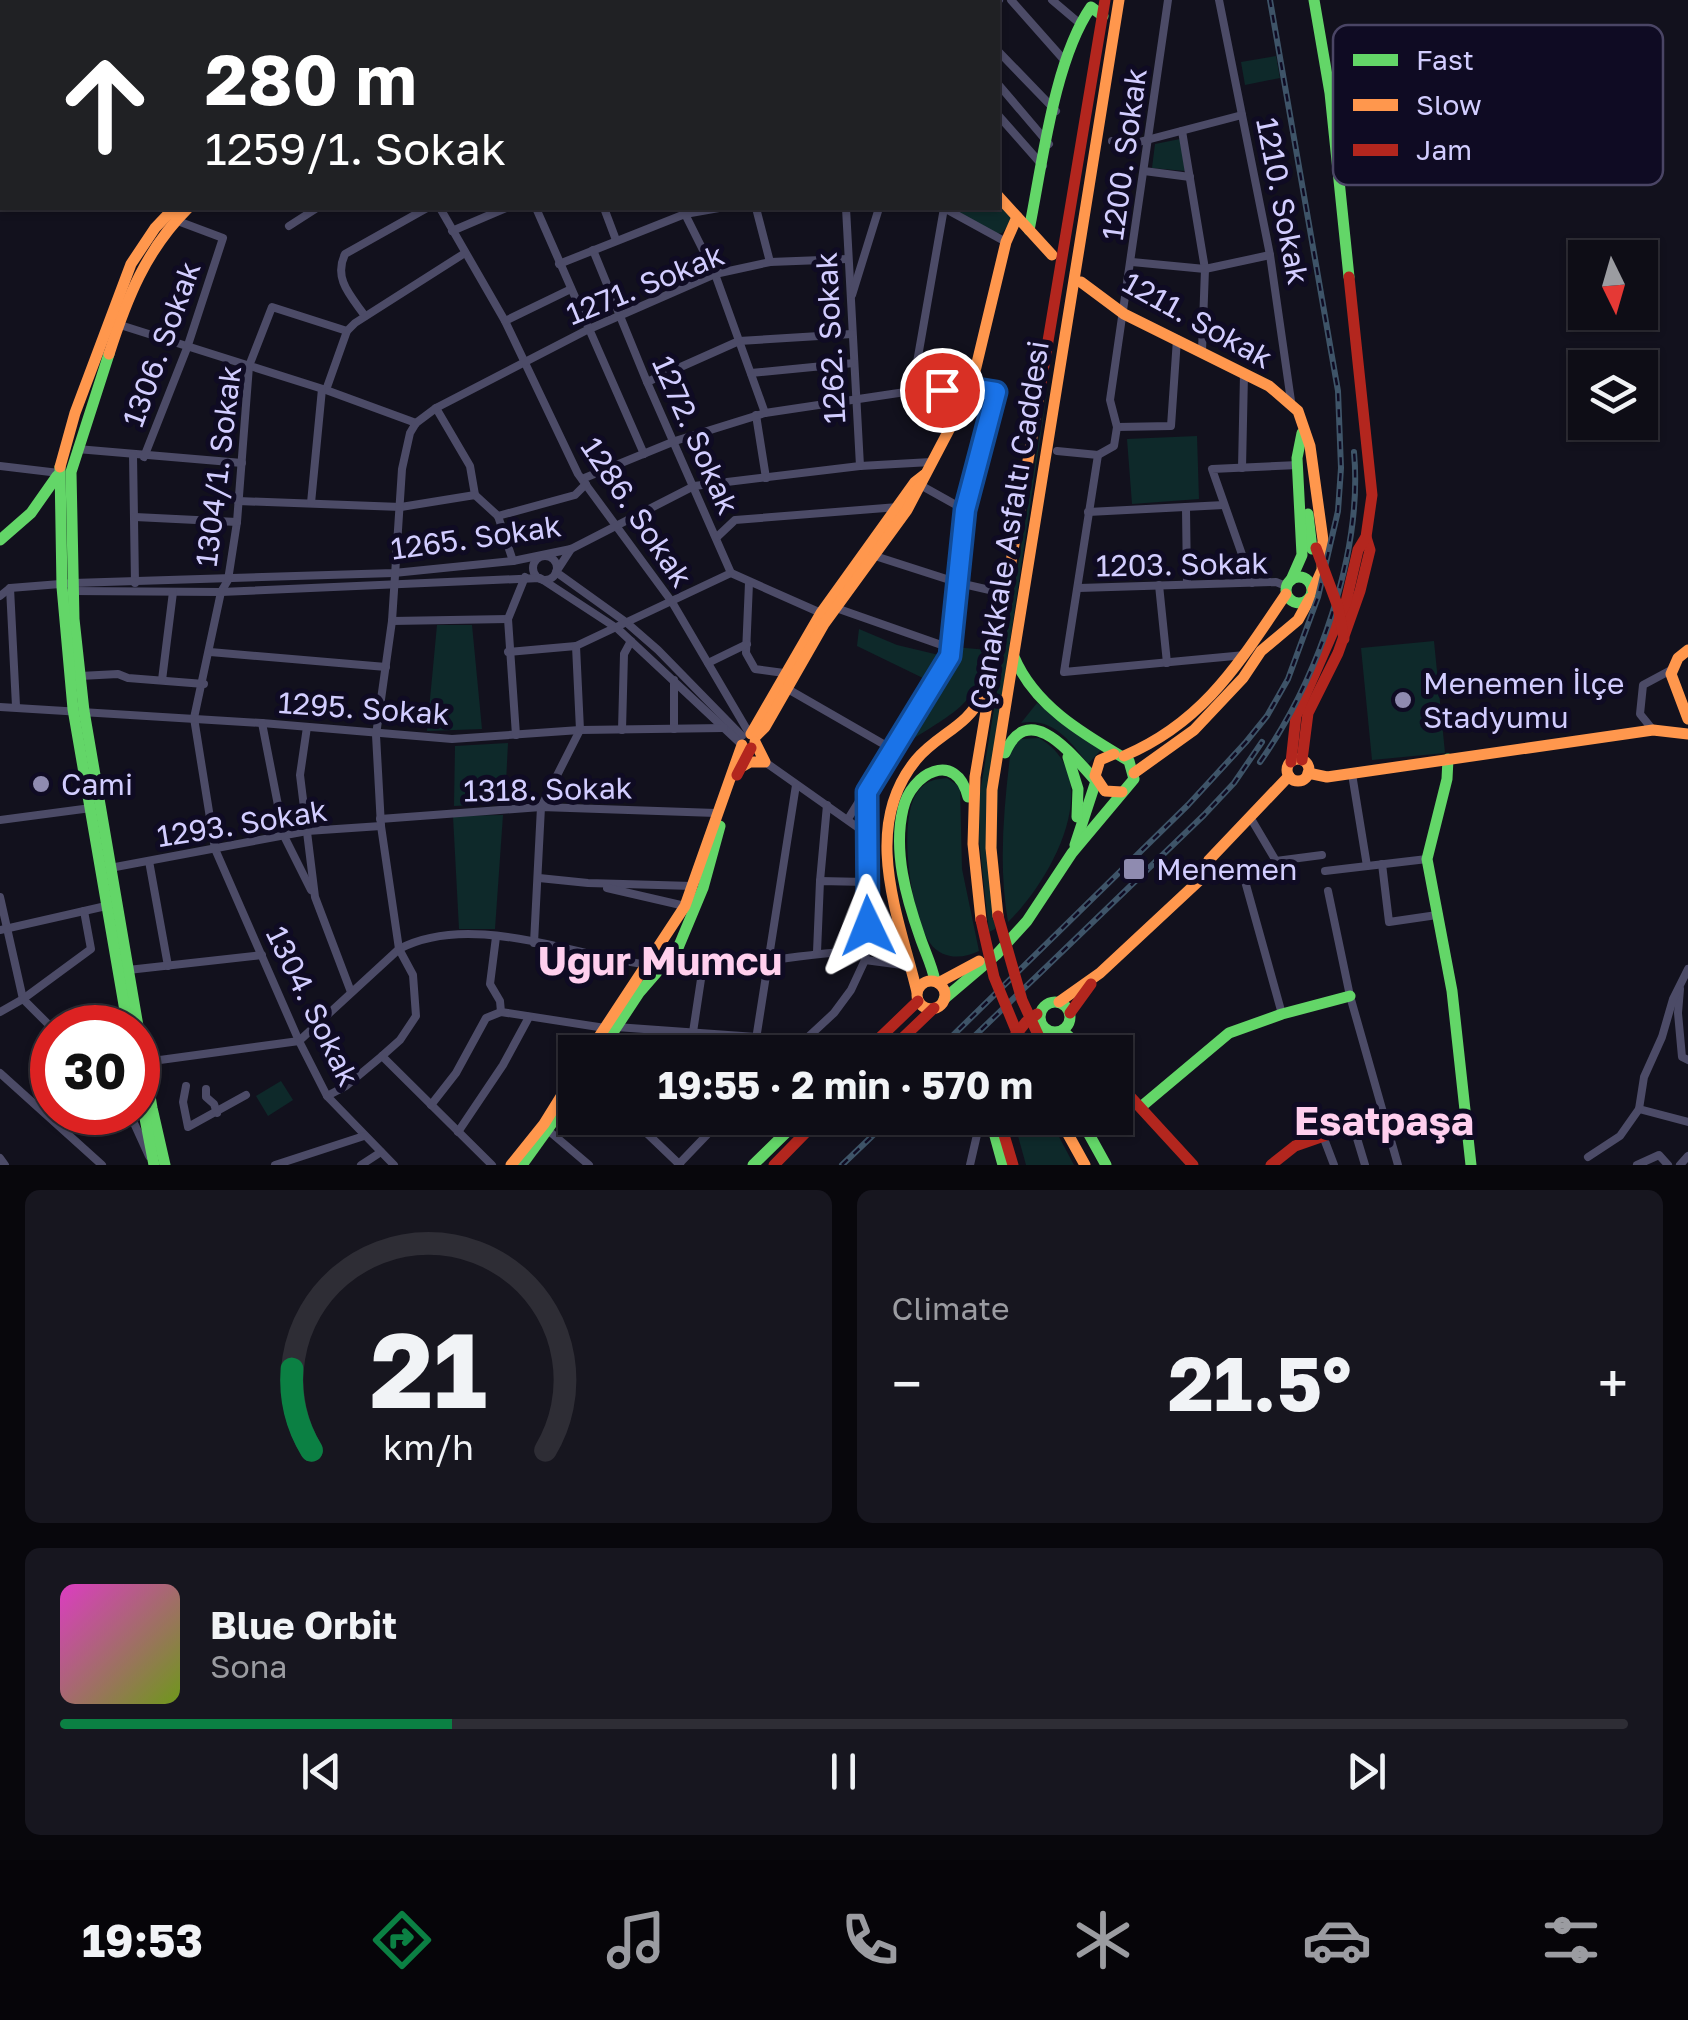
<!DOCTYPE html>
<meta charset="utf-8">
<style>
:root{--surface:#0e0d16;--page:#17161f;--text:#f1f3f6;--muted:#9b9ca1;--line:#2e2d35;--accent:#0b8043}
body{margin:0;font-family:"Golos Text",sans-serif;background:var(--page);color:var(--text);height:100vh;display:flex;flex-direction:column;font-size:38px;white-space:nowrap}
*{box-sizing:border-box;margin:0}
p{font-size:32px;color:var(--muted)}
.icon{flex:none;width:55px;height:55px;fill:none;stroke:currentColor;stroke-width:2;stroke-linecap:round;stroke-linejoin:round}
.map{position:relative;height:1165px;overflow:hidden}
.details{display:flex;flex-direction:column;gap:25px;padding:25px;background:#08070c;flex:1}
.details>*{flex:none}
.guide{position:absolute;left:0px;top:0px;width:1000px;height:210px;box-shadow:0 2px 8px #0004,0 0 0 2px var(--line);background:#202124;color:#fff;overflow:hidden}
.needle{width:65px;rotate:175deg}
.fabs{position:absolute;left:1568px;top:240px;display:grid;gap:20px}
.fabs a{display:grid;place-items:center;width:90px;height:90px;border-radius:0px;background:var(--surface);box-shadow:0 2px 8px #0004,0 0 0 2px var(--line);font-size:50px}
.speed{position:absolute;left:30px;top:1005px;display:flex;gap:20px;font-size:50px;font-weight:700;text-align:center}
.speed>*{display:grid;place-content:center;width:130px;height:130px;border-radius:50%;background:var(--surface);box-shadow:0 2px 8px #0004,0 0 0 2px var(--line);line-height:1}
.speed .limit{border:15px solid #d22;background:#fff;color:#111}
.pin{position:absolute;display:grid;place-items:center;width:85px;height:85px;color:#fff;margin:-42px;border:5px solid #fff;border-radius:50%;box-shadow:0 2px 10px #0007}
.me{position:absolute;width:110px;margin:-55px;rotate:358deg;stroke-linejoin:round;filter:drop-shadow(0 0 8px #0008)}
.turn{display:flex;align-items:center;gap:35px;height:210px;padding:0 40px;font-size:45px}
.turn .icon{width:130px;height:130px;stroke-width:2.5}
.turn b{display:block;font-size:70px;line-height:85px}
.big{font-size:75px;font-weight:700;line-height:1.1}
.details .widget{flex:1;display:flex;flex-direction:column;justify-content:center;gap:15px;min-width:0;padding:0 35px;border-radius:15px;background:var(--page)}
.details .dial{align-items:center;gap:0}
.dial svg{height:260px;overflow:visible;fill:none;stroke:var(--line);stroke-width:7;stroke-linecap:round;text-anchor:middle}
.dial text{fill:var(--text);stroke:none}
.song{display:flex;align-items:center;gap:30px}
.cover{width:120px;height:120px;border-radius:15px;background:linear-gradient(135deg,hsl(310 70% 55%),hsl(80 70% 35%))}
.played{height:10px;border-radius:5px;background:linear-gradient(90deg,var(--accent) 25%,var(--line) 25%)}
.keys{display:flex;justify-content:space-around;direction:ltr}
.heat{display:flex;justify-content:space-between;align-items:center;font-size:55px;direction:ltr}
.details .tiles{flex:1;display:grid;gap:25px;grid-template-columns:1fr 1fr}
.widget:last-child{grid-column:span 2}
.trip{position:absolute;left:558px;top:1035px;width:575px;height:100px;border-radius:0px;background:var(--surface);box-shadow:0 2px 8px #0004,0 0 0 2px var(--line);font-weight:700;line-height:100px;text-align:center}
.menu{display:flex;height:160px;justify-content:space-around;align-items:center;background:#060509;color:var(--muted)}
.menu .icon{width:70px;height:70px}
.menu .selected{color:var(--accent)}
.menu b{font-size:45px;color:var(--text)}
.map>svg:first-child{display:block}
.green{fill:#0e292a}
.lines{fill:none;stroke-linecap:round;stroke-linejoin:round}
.street{stroke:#4c4b67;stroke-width:8}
.fast{stroke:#63d668;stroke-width:11}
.slow{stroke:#ff974d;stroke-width:11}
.jam{stroke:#b3261e;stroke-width:11}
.rail-casing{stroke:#3e5468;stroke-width:6}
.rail{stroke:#0f0b23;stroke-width:2.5;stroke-dasharray:8;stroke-linecap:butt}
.jam-bridge{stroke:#b3261e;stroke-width:11}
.route-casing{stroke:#114b97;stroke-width:25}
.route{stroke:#1a73e8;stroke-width:18}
.poi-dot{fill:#8f8bb0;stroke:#0f0b23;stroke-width:4}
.labels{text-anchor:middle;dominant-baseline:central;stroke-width:10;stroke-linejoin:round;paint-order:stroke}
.street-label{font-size:30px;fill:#d2cdff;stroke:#0f0b23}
.poi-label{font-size:30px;fill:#d2cdff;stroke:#0f0b23;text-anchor:start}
.district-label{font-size:40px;font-weight:bold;fill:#ffcfee;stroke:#0f0b23}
.key{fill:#0f0b23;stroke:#4a4565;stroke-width:2.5}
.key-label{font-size:28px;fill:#d2cdff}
</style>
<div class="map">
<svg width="1688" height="1165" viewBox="0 0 1688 1165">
<rect width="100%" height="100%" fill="#12111d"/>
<g class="green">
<path d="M1276 56 1280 78 1245 85 1241 62Z"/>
<path d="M1180 139 1185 171 1152 168 1155 144Z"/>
<path d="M998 202 1014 218 1002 233 996 234 940 208H998Z"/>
<path d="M1049 379 1000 709 995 929 989 932 979 839 980 793Z"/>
<path d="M1197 436 1199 499 1132 504 1127 439Z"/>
<path d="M437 625H472L482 729 427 731Z"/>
<path d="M859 629 897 645 939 655 927 680 857 646Z"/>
<path d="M1434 641 1445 753 1372 760 1361 648Z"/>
<path d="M954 647 988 650C979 706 950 714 907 743Z"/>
<path d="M1037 703 1101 750 1088 764C1070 741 1053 717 1021 723Z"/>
<path d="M1039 738C1109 779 1049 882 1008 922 998 864 1004 806 1011 748L1021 739Z"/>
<path d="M508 743 505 803 454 806 455 746Z"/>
<path d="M947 778 960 787 962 869 979 951C963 959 942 960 930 943 911 916 896 816 919 790 927 780 936 779 947 778Z"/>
<path d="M503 815 495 929H459L453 816Z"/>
<path d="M281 1081 293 1100 268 1116 256 1096Z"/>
<path d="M1013 1118H1049L1074 1165H1026Z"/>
</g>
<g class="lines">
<g class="street">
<path d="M493 0 494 2"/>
<path d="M606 0 607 2"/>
<path d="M895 0 897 2"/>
<path d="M925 0 927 2"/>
<path d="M952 0 954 2"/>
<path d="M1011 0 1065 61"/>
<path d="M1052 0 1078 22"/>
<path d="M1219 0 1270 255 1291 401"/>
<path d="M67 2V0"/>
<path d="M394 2 398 0"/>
<path d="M410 2 418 0"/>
<path d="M721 2 722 0"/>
<path d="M812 2 814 0"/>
<path d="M878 2 881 0"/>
<path d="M996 2 999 0"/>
<path d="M998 51 1056 111"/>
<path d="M998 84 1049 144"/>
<path d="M998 115 1043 166"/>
<path d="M1182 131 1205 269 1202 351"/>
<path d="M1112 141 1139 142 1242 115"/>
<path d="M1144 171 1190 177"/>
<path d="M440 208 505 321 578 474 672 602 749 733"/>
<path d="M536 208 644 454"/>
<path d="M604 208 616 240"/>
<path d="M756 208 770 262"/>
<path d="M846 208 860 466"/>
<path d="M944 208 1006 242"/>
<path d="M685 214 715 274 765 413"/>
<path d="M289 226 317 208"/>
<path d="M452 231 506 208"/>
<path d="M593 250 647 382 731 573"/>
<path d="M1132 262 1205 269 1270 255"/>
<path d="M559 264 685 214 719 208"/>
<path d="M852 295 879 208"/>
<path d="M365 316C351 296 333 279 345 254L427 208"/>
<path d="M505 321 571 289"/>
<path d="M117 324 326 390 416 423"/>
<path d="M347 331 272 307 249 366 237 522 228 580 221 592 194 718 215 849 299 1041 327 1096 394 1165"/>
<path d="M751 373 854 363"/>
<path d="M647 382 739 341 852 334"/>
<path d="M326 390 347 331 355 323 465 253"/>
<path d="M912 391 944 208"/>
<path d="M436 408 470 466 475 495"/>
<path d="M756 415 766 478"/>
<path d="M1117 427 1171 426 1177 339"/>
<path d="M77 449 242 463"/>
<path d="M1057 451 1098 455 1114 446 1117 427 1110 400 1168 0"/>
<path d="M133 455 135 583"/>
<path d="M1098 455 1064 672 1245 655"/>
<path d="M144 457 187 348 223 238 175 220"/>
<path d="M0 466 59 473"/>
<path d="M1242 468 1244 374"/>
<path d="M582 479 675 441 765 413 912 391 971 388 996 392 965 510 949 656 848 819"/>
<path d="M922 486 965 510"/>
<path d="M238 501 401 507 475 495 498 516"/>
<path d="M311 503 322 389"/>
<path d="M1186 509 1187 584"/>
<path d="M1088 512 1224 505"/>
<path d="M498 516 575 495 586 484"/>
<path d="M498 516 513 561"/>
<path d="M135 517 237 522"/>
<path d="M717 537 735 520 898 507"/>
<path d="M571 549 556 572 627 623 658 650 742 736"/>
<path d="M875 556 959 583 994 591"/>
<circle cx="545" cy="568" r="12"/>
<path d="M749 583 746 653 755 669 784 673"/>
<path d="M1252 583 1212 469 1298 465"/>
<path d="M1159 585 1167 663"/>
<path d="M10 588 16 706"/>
<path d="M1079 588 1276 582 1286 586"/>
<path d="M71 591 221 592 540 578 618 629 740 743"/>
<path d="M0 596 10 588 73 583 394 573 513 561 571 549 694 486 860 466 931 462"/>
<path d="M836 608 950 648"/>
<path d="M392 621 508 619"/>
<path d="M210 652 386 667"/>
<path d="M508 652 576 646"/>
<path d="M708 663 747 644"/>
<path d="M80 676 118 674 128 678 204 684"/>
<path d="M162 680 173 592"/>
<path d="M674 680V729"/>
<path d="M786 688 892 749"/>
<path d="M0 707 262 723 452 739 580 730 724 728"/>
<path d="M262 723 284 836 311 890"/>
<path d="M307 727 300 775 315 897 351 992"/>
<path d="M622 730 624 654 631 641"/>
<path d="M1653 730 1640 714 1643 685 1671 670"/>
<path d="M516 735 508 619 525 577"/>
<path d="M765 762 867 834"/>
<path d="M1352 774 1367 866"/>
<path d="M1250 817 1276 861 1243 874 1282 1014"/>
<path d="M380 819 541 807 716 813"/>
<path d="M0 820 91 808"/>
<path d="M149 861 168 966"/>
<path d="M1276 861 1322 855"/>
<path d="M1382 864 1389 922 1437 915"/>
<path d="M110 868 307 831 381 826"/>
<path d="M1325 871 1427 859"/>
<path d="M539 878 588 883 693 886"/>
<path d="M820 881 827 805"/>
<path d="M607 888 685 906"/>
<path d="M1328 891 1350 996 1398 1165"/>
<path d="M0 897 23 999 52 1028"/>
<path d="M0 930 106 906"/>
<path d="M496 937 490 984 500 1001 501 1012 605 1028"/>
<path d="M534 943 541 807 580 730 576 646 731 573 821 613"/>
<path d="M817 952 820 881 866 882"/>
<path d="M865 960 910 966"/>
<path d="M128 970 262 955"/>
<path d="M1680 989 1678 1013 1682 1057 1688 1060"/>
<path d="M0 1012 23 999 91 949 84 911"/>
<path d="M616 1027 756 1037"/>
<path d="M690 1052 703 966"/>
<path d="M754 1052 796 785"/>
<path d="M792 1052 834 1013 851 990 865 960 869 931 867 792"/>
<path d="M382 1056 492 1165"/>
<path d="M138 1063 299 1041 399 949C479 907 592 966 677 967 740 968 804 953 867 950"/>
<path d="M0 1073 102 1165"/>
<path d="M186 1086 183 1102 188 1127 246 1095"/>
<path d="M206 1089V1097L214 1104 217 1113"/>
<path d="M327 1096 346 1086 382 1056 400 1040 416 1016 413 975 399 949 381 826 376 735 392 621 402 469 410 433 416 423 436 408 587 330 715 274 770 262 848 259"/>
<path d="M431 1105 456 1073 486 1018 501 1012"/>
<path d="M1639 1109 1688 1122"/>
<path d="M129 1112 149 1156"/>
<path d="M631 1118 680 1165"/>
<path d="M1353 1125 1365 1165"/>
<path d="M549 1131 589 1165"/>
<path d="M458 1132 503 1065 529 1017"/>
<path d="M1323 1136 1334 1165"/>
<path d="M1588 1157 1620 1136 1639 1109 1644 1077 1662 1037 1673 999 1688 969"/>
<path d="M0 1158 5 1165"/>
<path d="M275 1165 364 1136"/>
<path d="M361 1165 381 1152"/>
<path d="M678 1165 723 1118"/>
<path d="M970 1165 979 1126 987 1118"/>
<path d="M1637 1165 1659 1155 1668 1165"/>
<path d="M1680 1165 1688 1156"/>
</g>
<g class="fast">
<path d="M1314 0 1330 93 1349 277"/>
<path d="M613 2 620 0"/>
<path d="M647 2 654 0"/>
<path d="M1029 230C1042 166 1054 60 1091 7L1103 16"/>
<path d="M109 354 71 472 74 619 84 711 152 1108 165 1165"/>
<path d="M60 467 62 587 73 709 128 1028"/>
<path d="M1308 514 1312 549"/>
<path d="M0 540 31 513 57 476"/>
<circle cx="1299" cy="590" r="13"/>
<path d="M1291 580 1302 555 1297 458 1302 433"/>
<path d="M1005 753C1029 698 1072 755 1096 781L1075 845"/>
<path d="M1068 757 1078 789 1077 817"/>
<path d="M1448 759 1447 779 1427 859 1452 991 1471 1165"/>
<path d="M935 981C932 965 925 952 920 937 906 897 893 851 903 809 911 773 956 749 968 797"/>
<path d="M944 999 997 954 1027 921 1072 853 1134 779 1129 761C1085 735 1035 707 1014 657"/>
<circle cx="1055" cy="1017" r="15"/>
<path d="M1063 1031 1086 1052"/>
<path d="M600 1052 639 993 678 948 703 888 720 826"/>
<path d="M138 1082 154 1165"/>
<path d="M1142 1106 1229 1033 1282 1014 1350 996"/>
<path d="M990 1118 1003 1165"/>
<path d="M1080 1118 1106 1165"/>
<path d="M522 1165 575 1091"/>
<path d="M753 1165 801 1118"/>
</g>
<g class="slow">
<path d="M827 0 829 2"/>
<path d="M998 196 1052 255"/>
<path d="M1081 282 1124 314 1269 386 1298 411 1310 446 1323 540 1322 570 1313 590"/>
<path d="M109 354C127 298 146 250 188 208"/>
<path d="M60 467 75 413 131 264 155 228 174 208"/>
<path d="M1688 650 1678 658 1671 674 1688 719"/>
<path d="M751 734 821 613 915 482 924 475"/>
<path d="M755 737 765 727 824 624 907 510 971 388 1006 242 1017 217"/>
<path d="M1114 754 1100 760 1095 776 1105 791 1122 792"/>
<path d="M1124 756C1204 722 1239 663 1286 594"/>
<circle cx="1298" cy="770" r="11"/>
<path d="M743 766 750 762H765L755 742"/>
<path d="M1134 773 1194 730 1243 678 1261 651 1298 620 1310 598"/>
<path d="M1308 773 1327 777 1653 730 1688 734"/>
<path d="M998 916 991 848 992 790 1119 0"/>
<path d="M981 920 973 844 975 777 1040 389"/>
<circle cx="931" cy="995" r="14"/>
<path d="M938 983 979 961"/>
<path d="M917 992C899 917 860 828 916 760 937 734 968 727 982 695"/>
<path d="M1059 1002 1100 973 1202 878 1209 860 1289 776"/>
<path d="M589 1052 685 906 742 745"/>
<path d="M1059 1118 1085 1165"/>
<path d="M511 1165 544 1124 575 1074"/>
</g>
<g class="jam">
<path d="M1040 389 1105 0"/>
<path d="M1302 760 1308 713 1338 653 1360 591 1370 550 1366 537"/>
<path d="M1291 762 1296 716 1346 602 1358 550 1366 537 1372 495 1349 277"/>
<path d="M737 775 751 748"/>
<path d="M1070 1013 1091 984"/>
<path d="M865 1052 918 1001"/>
<path d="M888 1052 934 1008"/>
<path d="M1002 1052 1026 1022 1037 1014"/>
<path d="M1115 1080 1193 1165"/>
<path d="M999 1118 1013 1165"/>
<path d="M774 1165 820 1118"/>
<path d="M1271 1165 1295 1146 1384 1115"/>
</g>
<defs>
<g id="rail">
<path d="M1260 762C1318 680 1363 552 1354 452"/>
<path d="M936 1052 1188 805 1246 742 1267 716 1288 679 1318 597 1338 511 1341 468 1338 391 1270 0"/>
<path d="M958 1052 1204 815 1234 783 1262 742"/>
<path d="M842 1165 891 1118"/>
</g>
</defs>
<use href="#rail" class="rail-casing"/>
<use href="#rail" class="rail"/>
<g class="jam-bridge">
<path d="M1316 548 1338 607 1344 639"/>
<path d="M998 916 1022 1000 1046 1052"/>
<path d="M981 920 994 977 1025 1052"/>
</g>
</g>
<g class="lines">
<defs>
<path id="route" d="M868 926 867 792 950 656 965 510 996 392 971 388 942 390"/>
</defs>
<use href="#route" class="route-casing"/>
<use href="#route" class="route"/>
</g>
<g class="poi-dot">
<circle cx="1403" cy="700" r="10"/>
<circle cx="41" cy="784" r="10"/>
<rect x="1122" y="857" width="24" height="24" rx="5"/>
</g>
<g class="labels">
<g class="street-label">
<text transform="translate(1124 154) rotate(-82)">1200. Sokak</text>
<text transform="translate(1283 201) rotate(79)">1210. Sokak</text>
<text transform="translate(645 284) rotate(-22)">1271. Sokak</text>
<text transform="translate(1198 320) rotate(29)">1211. Sokak</text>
<text transform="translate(830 338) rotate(-93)">1262. Sokak</text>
<text transform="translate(161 344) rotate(-70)">1306. Sokak</text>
<text transform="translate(696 435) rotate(66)">1272. Sokak</text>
<text transform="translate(218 466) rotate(-83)">1304/1. Sokak</text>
<text transform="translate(637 512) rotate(56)">1286. Sokak</text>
<text transform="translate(1009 525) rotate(-81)">Çanakkale Asfaltı Caddesi</text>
<text transform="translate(476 537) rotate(-8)">1265. Sokak</text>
<text transform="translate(1182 564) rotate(-1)">1203. Sokak</text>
<text transform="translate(364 708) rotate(4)">1295. Sokak</text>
<text transform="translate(548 789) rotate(-1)">1318. Sokak</text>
<text transform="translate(242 823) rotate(-9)">1293. Sokak</text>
<text transform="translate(313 1006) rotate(64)">1304. Sokak</text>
</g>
<g class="poi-label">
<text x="1423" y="683">Menemen İlçe<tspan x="1423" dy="34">Stadyumu</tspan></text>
<text x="61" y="784">Cami</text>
<text x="1156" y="869">Menemen</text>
</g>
<g class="district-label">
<text x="660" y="960">Uğur Mumcu</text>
<text x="1384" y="1120">Esatpaşa</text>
</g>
</g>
<rect x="1333" y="25" width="330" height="160" rx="15" class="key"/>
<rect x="1353" y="54" width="45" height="12" fill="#63d668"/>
<rect x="1353" y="99" width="45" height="12" fill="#ff974d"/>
<rect x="1353" y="144" width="45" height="12" fill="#b3261e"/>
<g class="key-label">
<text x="1416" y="70">Fast</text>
<text x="1416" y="115">Slow</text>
<text x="1416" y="160">Jam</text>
</g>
</svg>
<div class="fabs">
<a><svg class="needle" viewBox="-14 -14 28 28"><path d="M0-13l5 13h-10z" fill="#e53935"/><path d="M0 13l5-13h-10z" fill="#9b9ca1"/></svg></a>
<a><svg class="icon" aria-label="layers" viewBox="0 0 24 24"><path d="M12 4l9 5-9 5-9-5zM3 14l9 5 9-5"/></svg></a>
</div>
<div class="speed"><div class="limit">30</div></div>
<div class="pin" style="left:942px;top:390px;background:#d93025"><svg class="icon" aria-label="arrive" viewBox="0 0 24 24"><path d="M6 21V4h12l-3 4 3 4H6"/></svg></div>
<svg class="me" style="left:868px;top:926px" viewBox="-20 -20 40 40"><path d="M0-17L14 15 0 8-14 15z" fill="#1a73e8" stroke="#fff" stroke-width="4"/></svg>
<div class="trip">19:55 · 2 min · 570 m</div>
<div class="guide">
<div class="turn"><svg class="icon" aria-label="ahead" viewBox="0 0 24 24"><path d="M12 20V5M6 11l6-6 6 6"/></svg><div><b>280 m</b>1259/1. Sokak</div></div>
</div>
</div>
<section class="details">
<div class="tiles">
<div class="widget dial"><svg viewBox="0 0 100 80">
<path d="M14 69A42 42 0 1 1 86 69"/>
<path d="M14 69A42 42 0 0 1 8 44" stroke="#0b8043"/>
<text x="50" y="56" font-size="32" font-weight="700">21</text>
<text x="50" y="72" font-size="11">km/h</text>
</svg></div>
<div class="widget"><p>Climate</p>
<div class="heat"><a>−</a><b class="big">21.5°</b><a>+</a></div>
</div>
<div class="widget">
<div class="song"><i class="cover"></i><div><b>Blue Orbit</b><p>Sona</p></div></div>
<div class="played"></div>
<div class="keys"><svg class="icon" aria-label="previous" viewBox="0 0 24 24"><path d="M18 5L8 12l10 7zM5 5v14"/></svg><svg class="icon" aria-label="pause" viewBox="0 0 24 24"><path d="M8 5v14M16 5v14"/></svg><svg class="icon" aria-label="next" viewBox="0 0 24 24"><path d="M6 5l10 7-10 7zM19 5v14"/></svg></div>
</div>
</div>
</section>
<nav class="menu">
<b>19:53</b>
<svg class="icon selected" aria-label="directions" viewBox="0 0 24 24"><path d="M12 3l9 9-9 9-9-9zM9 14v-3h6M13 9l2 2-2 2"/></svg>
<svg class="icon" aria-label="music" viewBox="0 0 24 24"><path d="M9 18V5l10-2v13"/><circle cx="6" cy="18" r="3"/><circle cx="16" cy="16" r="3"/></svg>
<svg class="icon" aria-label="phone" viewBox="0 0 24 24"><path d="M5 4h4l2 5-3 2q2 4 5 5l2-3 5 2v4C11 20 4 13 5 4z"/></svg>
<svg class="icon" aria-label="climate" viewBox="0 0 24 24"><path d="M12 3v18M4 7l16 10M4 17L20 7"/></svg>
<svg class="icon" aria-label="car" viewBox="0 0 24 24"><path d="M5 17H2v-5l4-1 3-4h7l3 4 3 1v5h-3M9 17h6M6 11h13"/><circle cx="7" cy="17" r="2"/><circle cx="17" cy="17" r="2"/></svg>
<svg class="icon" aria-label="filters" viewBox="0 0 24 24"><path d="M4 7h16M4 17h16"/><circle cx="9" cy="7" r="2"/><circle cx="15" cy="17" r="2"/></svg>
</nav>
